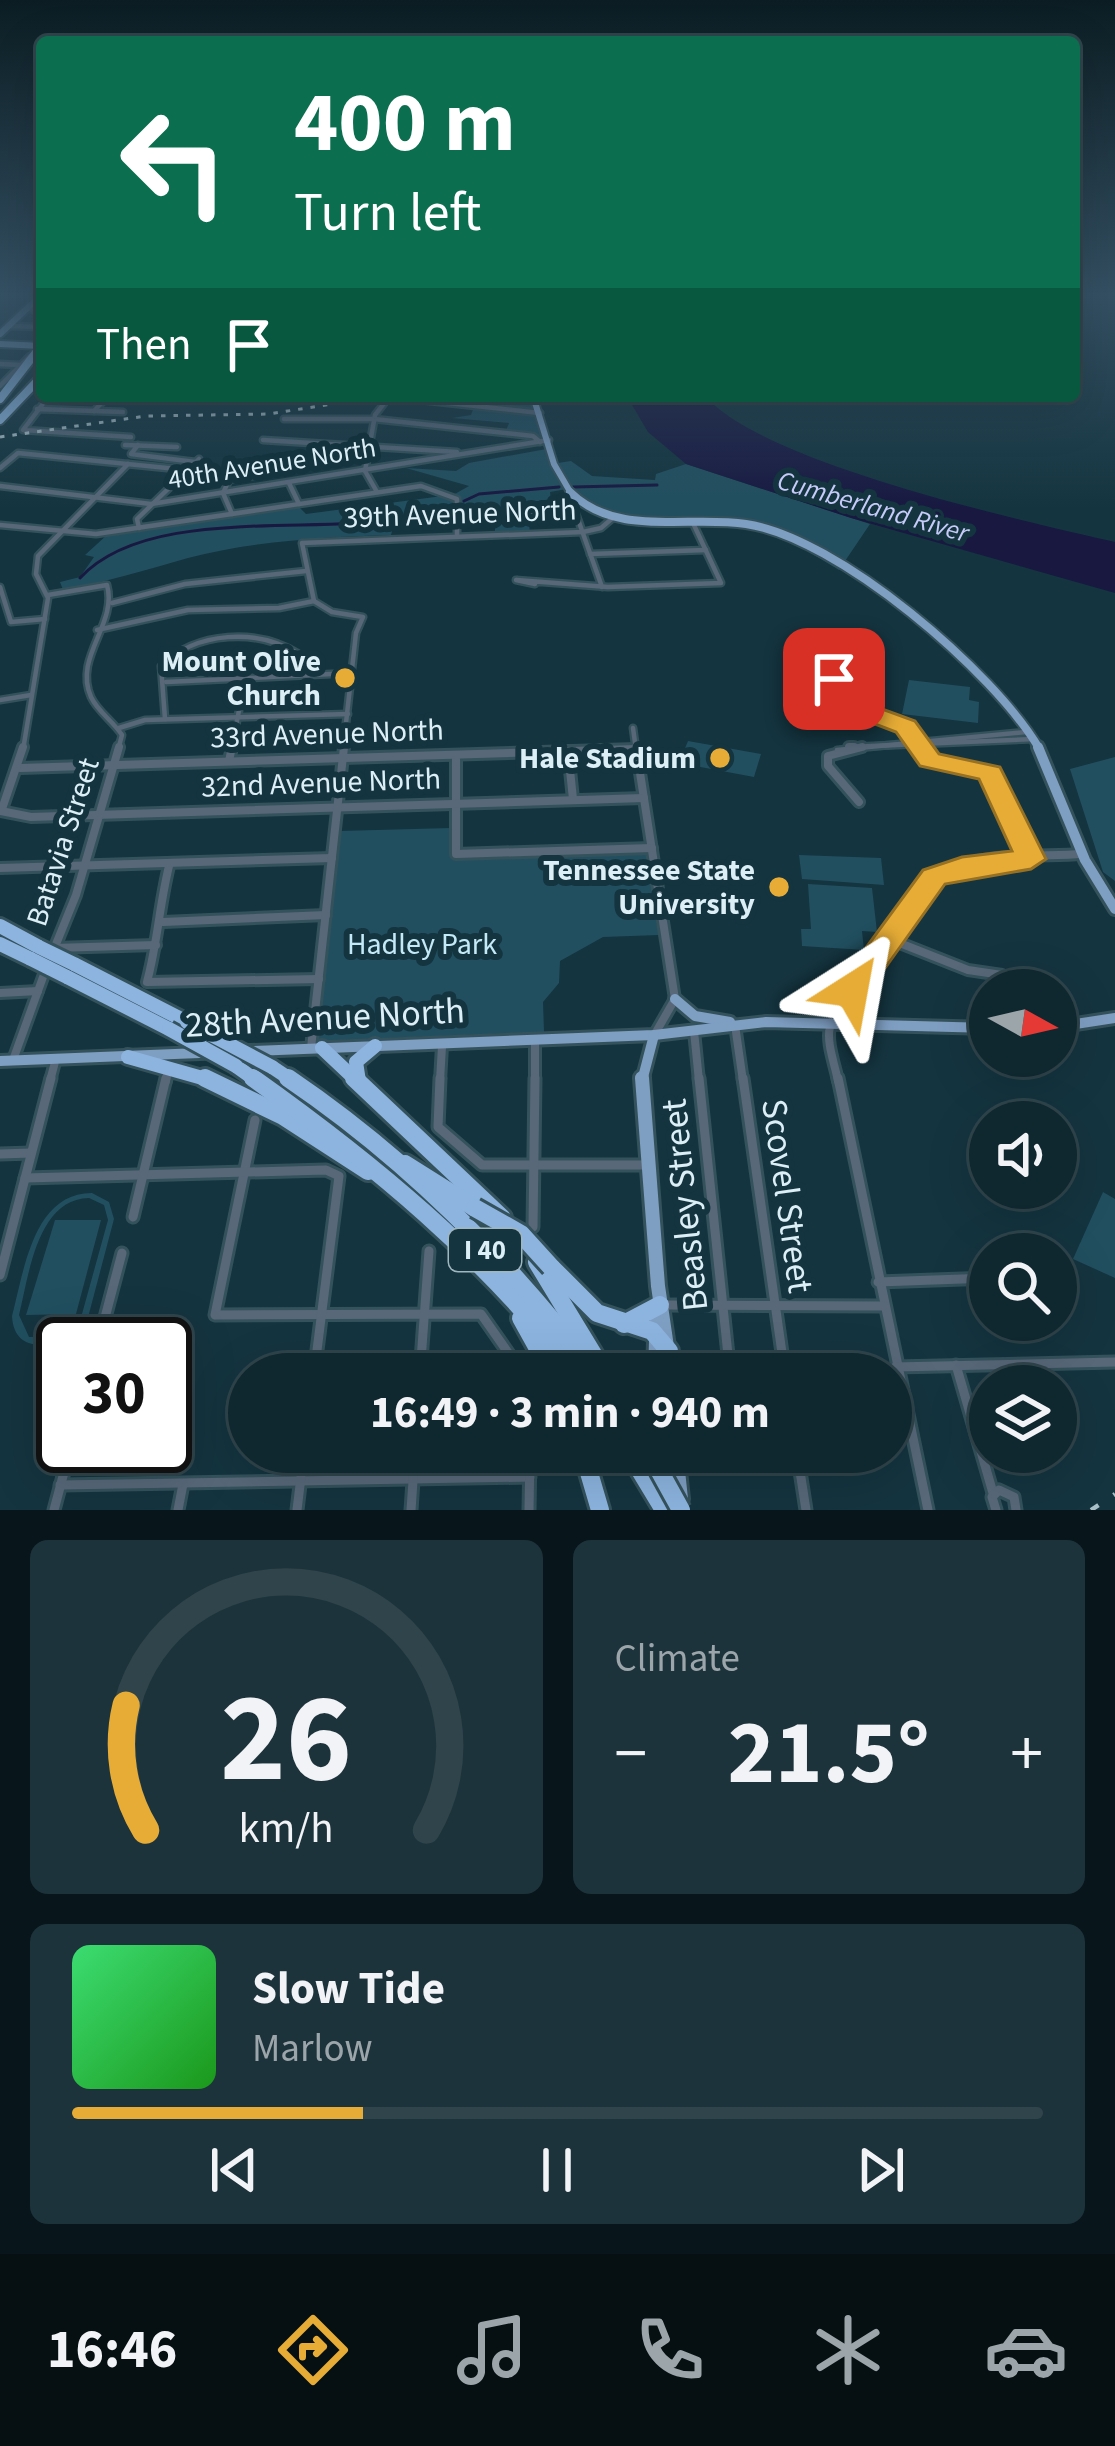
<!DOCTYPE html>
<meta charset="utf-8">
<style>
:root{--surface:#0f272f;--page:#1d333b;--text:#f1f3f6;--muted:#9ba5aa;--line:#2f444b;--accent:#e6ac36}
body{margin:0;font-family:"Source Sans 3",sans-serif;background:var(--page);color:var(--text);height:100vh;display:flex;flex-direction:column;font-size:45px;white-space:nowrap}
*{box-sizing:border-box;margin:0}
p{font-size:39px;color:var(--muted)}
.icon{flex:none;width:66px;height:66px;fill:none;stroke:currentColor;stroke-width:2;stroke-linecap:round;stroke-linejoin:round}
.map{position:relative;height:1510px;overflow:hidden}
.panel{display:flex;flex-direction:column;gap:30px;padding:30px;background:#08151a;flex:1}
.panel>*{flex:none}
.hud{position:absolute;left:36px;top:36px;width:1044px;height:366px;border-radius:12px;box-shadow:0 12px 48px #0002,0 0 0 3px var(--line);background:#0b6e4f;color:#fff;overflow:hidden}
.needle{width:78px;rotate:98deg}
.buttons{position:absolute;left:969px;top:969px;display:grid;gap:24px}
.buttons a{display:grid;place-items:center;width:108px;height:108px;border-radius:50%;background:var(--surface);box-shadow:0 12px 48px #0002,0 0 0 3px var(--line);font-size:60px}
.speed{position:absolute;left:36px;top:1317px;display:flex;gap:24px;font-size:60px;font-weight:700;text-align:center}
.speed>*{display:grid;place-content:center;width:156px;height:156px;border-radius:50%;background:var(--surface);box-shadow:0 12px 48px #0002,0 0 0 3px var(--line);line-height:1}
.speed .limit{border:6px solid #111;border-radius:18px;background:#fff;color:#111}
.pin{position:absolute;display:grid;place-items:center;width:102px;height:102px;color:#fff;margin:-51px;border-radius:24px;box-shadow:0 6px 18px #0006}
.me{position:absolute;width:132px;margin:-66px;rotate:34deg;stroke-linejoin:round;filter:drop-shadow(0 0 9px #0008)}
.turn{display:flex;align-items:center;gap:42px;height:252px;padding:0 60px;font-size:54px}
.turn .icon{width:156px;height:156px;stroke-width:2.5}
.turn b{display:block;font-size:84px;line-height:102px}
.then{display:flex;align-items:center;height:114px;padding:0 60px;background:#0003;gap:24px;font-size:45px}
.big{font-size:90px;font-weight:700;line-height:1.1}
.panel .card{flex:1;display:flex;flex-direction:column;justify-content:center;gap:18px;min-width:0;padding:0 42px;border-radius:18px;background:var(--page)}
.panel .dial{align-items:center;gap:0}
.dial svg{height:312px;overflow:visible;fill:none;stroke:var(--line);stroke-width:7;stroke-linecap:round;text-anchor:middle}
.dial text{fill:var(--text);stroke:none}
.song{display:flex;align-items:center;gap:36px}
.cover{width:144px;height:144px;border-radius:18px;background:linear-gradient(135deg,hsl(140 70% 55%),hsl(120 70% 35%))}
.played{height:12px;border-radius:6px;background:linear-gradient(90deg,var(--accent) 30%,var(--line) 30%)}
.keys{display:flex;justify-content:space-around;direction:ltr}
.heat{display:flex;justify-content:space-between;align-items:center;font-size:66px;direction:ltr}
.panel .tiles{flex:1;display:grid;gap:30px;grid-template-columns:1fr 1fr}
.card:last-child{grid-column:span 2}
.trip{position:absolute;left:228px;top:1353px;width:684px;height:120px;border-radius:60px;background:var(--surface);box-shadow:0 12px 48px #0002,0 0 0 3px var(--line);font-weight:700;line-height:120px;text-align:center}
.tab-bar{display:flex;height:192px;justify-content:space-around;align-items:center;background:#061013;color:var(--muted)}
.tab-bar .icon{width:84px;height:84px}
.tab-bar .on{color:var(--accent)}
.tab-bar b{font-size:54px;color:var(--text)}
.map>svg:first-child{display:block}
.green{fill:#214f5f;fill-rule:evenodd}
.water{fill:#181841}
.lines{fill:none;stroke-linecap:round;stroke-linejoin:round}
.stream{stroke:#181841;stroke-width:3}
.minor-far2-casing{stroke:#34525c;stroke-width:9}
.minor-far1-casing{stroke:#34525c;stroke-width:14}
.minor-casing{stroke:#34525c;stroke-width:15}
.major-far3-casing{stroke:#34525c;stroke-width:10}
.major-far2-casing{stroke:#34525c;stroke-width:12}
.major-far1-casing{stroke:#34525c;stroke-width:16}
.major-casing{stroke:#34525c;stroke-width:20}
.highway-far2-casing{stroke:#34525c;stroke-width:12}
.highway-far1-casing{stroke:#34525c;stroke-width:20}
.highway-casing{stroke:#34525c;stroke-width:24}
.minor-far2{stroke:#586879;stroke-width:4.5}
.minor-far1{stroke:#586879;stroke-width:8}
.minor{stroke:#586879;stroke-width:9}
.major-far3{stroke:#7e9ec2;stroke-width:6}
.major-far2{stroke:#7e9ec2;stroke-width:8}
.major-far1{stroke:#7e9ec2;stroke-width:10}
.major{stroke:#7e9ec2;stroke-width:14}
.highway-far2{stroke:#8cb4df;stroke-width:8}
.highway-far1{stroke:#8cb4df;stroke-width:14}
.highway{stroke:#8cb4df;stroke-width:18}
.rail-far1{stroke:#a9bfc7;stroke-width:3;stroke-dasharray:4.5 8;stroke-linecap:butt}
.rail{stroke:#a9bfc7;stroke-width:4.5;stroke-dasharray:9 18;stroke-linecap:butt}
.highway-bridge-far1-casing{stroke:#34525c;stroke-width:20;stroke-linecap:butt}
.highway-bridge-casing{stroke:#34525c;stroke-width:24;stroke-linecap:butt}
.highway-bridge-far1{stroke:#8cb4df;stroke-width:14}
.highway-bridge{stroke:#8cb4df;stroke-width:18}
.route{fill:#e6ac36;stroke:#967023;stroke-width:3}
.poi-dot{fill:#e6ac36;stroke:#14343f;stroke-width:4.5}
.labels{text-anchor:middle;dominant-baseline:central;stroke-width:12;stroke-linejoin:round;paint-order:stroke}
.far-street-label{font-size:27px;fill:#ddeff6;stroke:#14343f}
.far-water-label{font-size:27px;font-style:italic;fill:#c6cbf9;stroke:#14343f}
.shield{fill:#14343f;stroke:#a1b7bf;stroke-width:3}
.shield-label{font-size:27px;font-weight:bold;fill:#ddeff6}
.street-label{font-size:30px;fill:#ddeff6;stroke:#14343f}
.poi-label{font-size:30px;font-weight:bold;fill:#ddeff6;stroke:#14343f;text-anchor:end}
.park-label{font-size:30px;fill:#c5eaf7;stroke:#14343f}
.near-street-label{font-size:36px;fill:#ddeff6;stroke:#14343f}
</style>
<div class="map">
<svg width="1115" height="1510" viewBox="0 0 1115 1510">
<rect width="100%" height="100%" fill="#14343f"/>
<g class="green">
<path d="M445 396H533L549 440 505 433 509 423 452 418 471 415 474 407Z"/>
<path d="M552 448 558 463 571 461 592 476 655 480 656 474 686 464 870 524 839 570 771 529 602 512 567 489 550 492 551 500 513 503 505 512 529 524 530 533 495 534V525H458L459 505 453 495 469 486 406 468 456 471 469 463Z"/>
<path d="M450 495 456 512 396 518 391 535C325 537 253 541 188 558 146 570 106 582 63 590L60 582 80 577 94 557 85 555 108 534 297 505 306 514Z"/>
<path d="M909 680 970 687 969 700 979 702 978 723 902 714Z"/>
<path d="M688 741 761 754 754 777 679 763Z"/>
<path d="M1115 757V881L1103 872 1070 769Z"/>
<path d="M451 828 453 857 646 851 659 935 603 937 560 961 559 983 543 1002 544 1032 316 1041 340 831Z"/>
<path d="M799 855 881 858 884 885 802 879Z"/>
<path d="M808 884 872 888 877 932 862 931 864 950 802 946 801 929H811Z"/>
<path d="M1103 1192 1115 1199V1278L1073 1259Z"/>
<path d="M92 1193 109 1202 114 1219 81 1344H74L77 1331C53 1348 14 1355 12 1316 24 1271 33 1193 92 1193ZM89 1198 104 1205 108 1220 82 1314 59 1336 29 1337 19 1315C29 1275 37 1199 89 1198Z"/>
<path d="M55 1220H101L76 1314 26 1315Z"/>
</g>
<path class="water" d="M705 396C765 464 1020 520 1115 542V593L851 518 686 464 648 432 628 398Z"/>
<g class="lines">
<g class="stream">
<path d="M573 487 657 485"/>
<path d="M464 501 479 494 559 487"/>
<path d="M80 578C144 508 302 533 391 520 412 517 433 510 454 505"/>
</g>
<defs>
<g id="minor-far2">
<path d="M26 309 42 310"/>
<path d="M9 326 42 327"/>
<path d="M0 364 20 365"/>
<path d="M0 386 30 356"/>
<path d="M49 396 23 430 131 437"/>
<path d="M384 396 540 413"/>
<path d="M37 409 123 412"/>
<path d="M94 411 108 396"/>
<path d="M284 419H374L533 436 540 442"/>
<path d="M263 440 457 452"/>
<path d="M125 445 177 447"/>
<path d="M138 445 131 454 195 462"/>
<path d="M0 468 18 453 187 470"/>
<path d="M365 471 375 415 389 397"/>
<path d="M365 471 377 492"/>
<path d="M227 480 297 469"/>
<path d="M289 483 299 504"/>
<path d="M0 486 151 504 549 440"/>
<path d="M530 512 575 511 602 587"/>
<path d="M232 514 223 493 233 472"/>
<path d="M0 525 96 534 421 486 457 499V535"/>
<path d="M139 528 137 519 199 459"/>
<path d="M590 554 706 550"/>
<path d="M535 584 516 580 608 587 721 583 693 523"/>
<path d="M0 587 11 622 45 619"/>
<path d="M48 595 107 585C118 624 73 657 91 697 98 712 113 721 122 735L118 750"/>
<path d="M112 603 185 584 306 571"/>
<path d="M97 630 188 610 279 608 314 601"/>
<path d="M825 641 845 701 905 726 923 750"/>
<path d="M166 682 352 673"/>
<path d="M0 700 31 695"/>
<path d="M165 719 161 666C197 631 257 628 299 654V674"/>
<path d="M119 728 145 720 348 714"/>
<path d="M633 728 636 750"/>
<path d="M849 747 1034 739"/>
<path d="M23 750 48 598 36 574 38 556 128 464"/>
<path d="M231 750 246 676"/>
<path d="M343 750 356 633 363 617 332 612 314 601 302 543 583 532 601 528 615 516"/>
<path d="M610 750 636 749"/>
<path d="M837 750 1026 732"/>
</g>
<g id="minor-far1">
<path d="M636 747 675 999 656 1032"/>
<path d="M849 747H854"/>
<path d="M920 747 930 760 990 773 1031 859"/>
<path d="M568 751 573 799"/>
<path d="M456 755V854L652 848"/>
<path d="M229 761 232 747"/>
<path d="M20 768 636 749"/>
<path d="M859 802 828 766V756L862 747"/>
<path d="M2 809 23 747"/>
<path d="M1 811 31 817 644 798"/>
<path d="M169 866C159 907 158 940 147 982L319 979"/>
<path d="M0 868 332 858"/>
<path d="M163 922 326 915"/>
<path d="M887 938 968 970 1002 975"/>
<path d="M54 948 156 945"/>
<path d="M52 954 76 895 119 747"/>
<path d="M0 993 38 991"/>
<path d="M735 1025 743 1081"/>
<path d="M694 1031 699 1081"/>
<path d="M311 1048 344 747"/>
<path d="M13 1060 47 966"/>
<path d="M50 1081 55 1062"/>
<path d="M166 1081 167 1075"/>
<path d="M440 1081 442 1046"/>
<path d="M535 1081V1039"/>
<path d="M838 1081C835 1065 826 1042 830 1027 841 988 909 889 945 872 985 852 1038 857 1082 854"/>
</g>
<g id="minor">
<path d="M440 1078 438 1127 482 1165H647"/>
<path d="M699 1078 730 1374"/>
<path d="M743 1078 785 1374"/>
<path d="M838 1078 928 1510"/>
<path d="M255 1120 215 1315 481 1314 523 1374"/>
<path d="M0 1154 31 1153"/>
<path d="M25 1178 326 1170 339 1176 314 1374"/>
<path d="M133 1217 166 1078"/>
<path d="M533 1227 535 1078"/>
<path d="M0 1275 51 1078"/>
<path d="M878 1282 990 1278"/>
<path d="M663 1305 883 1306"/>
<path d="M98 1344 122 1253"/>
<path d="M956 1365 993 1493"/>
<path d="M895 1367 1115 1362"/>
<path d="M420 1374 429 1251"/>
<path d="M797 1452 806 1510"/>
<path d="M60 1485 530 1477"/>
<path d="M54 1510 71 1446"/>
<path d="M178 1510 183 1484"/>
<path d="M297 1510 304 1452"/>
<path d="M411 1510 415 1452"/>
<path d="M529 1510 530 1452"/>
<path d="M996 1510 992 1497 999 1490 1014 1497 1016 1510"/>
</g>
<g id="major-far3">
<path d="M0 334 39 297"/>
<path d="M0 344 42 346"/>
<path d="M533 396 554 464 572 495"/>
</g>
<path id="major-far2" d="M570 492C617 538 687 515 746 524 837 537 995 672 1040 750"/>
<g id="major-far1">
<path d="M1038 747 1085 860 1115 909"/>
<path d="M675 999 695 1016 730 1022"/>
<path d="M1056 1027 1115 1018"/>
<path d="M0 1061 654 1035 766 1022 990 1028"/>
<path d="M642 1081 654 1035"/>
</g>
<g id="major">
<path d="M642 1078 658 1286 671 1374"/>
<path d="M655 1374 657 1309"/>
<path d="M676 1452 681 1499"/>
</g>
<g id="highway-far2">
<path d="M0 399 41 346"/>
<path d="M0 420 42 376"/>
</g>
<g id="highway-far1">
<path d="M0 926 39 947"/>
<path d="M0 944 31 959"/>
<path d="M74 964 187 1022"/>
<path d="M67 977 169 1029"/>
<path d="M322 1048 357 1081"/>
<path d="M128 1057 213 1081"/>
<path d="M236 1066 257 1081"/>
<path d="M272 1067 293 1081"/>
<path d="M359 1081 356 1062 375 1046"/>
</g>
<g id="highway">
<path d="M205 1078 283 1116 368 1171"/>
<path d="M253 1078C374 1164 485 1256 576 1374"/>
<path d="M288 1078C406 1158 509 1261 595 1374"/>
<path d="M354 1078 502 1218"/>
<path d="M405 1164 475 1208"/>
<path d="M537 1262 605 1374"/>
<path d="M551 1267 597 1313 652 1331 669 1351"/>
<path d="M521 1318 552 1374"/>
<path d="M624 1324 660 1305"/>
<path d="M583 1452 600 1510"/>
<path d="M629 1452 664 1510"/>
</g>
</defs>
<use href="#minor-far2" class="minor-far2-casing"/>
<use href="#minor-far1" class="minor-far1-casing"/>
<use href="#minor" class="minor-casing"/>
<use href="#major-far3" class="major-far3-casing"/>
<use href="#major-far2" class="major-far2-casing"/>
<use href="#major-far1" class="major-far1-casing"/>
<use href="#major" class="major-casing"/>
<use href="#highway-far2" class="highway-far2-casing"/>
<use href="#highway-far1" class="highway-far1-casing"/>
<use href="#highway" class="highway-casing"/>
<use href="#minor-far2" class="minor-far2"/>
<use href="#minor-far1" class="minor-far1"/>
<use href="#minor" class="minor"/>
<use href="#major-far3" class="major-far3"/>
<use href="#major-far2" class="major-far2"/>
<use href="#major-far1" class="major-far1"/>
<use href="#major" class="major"/>
<use href="#highway-far2" class="highway-far2"/>
<use href="#highway-far1" class="highway-far1"/>
<use href="#highway" class="highway"/>
<path class="rail-far1" d="M0 437 146 416 269 414 382 396"/>
<path class="rail" d="M1091 1510 1115 1494"/>
<defs>
<g id="highway-bridge-far1">
<path d="M39 947 74 964"/>
<path d="M31 959 67 977"/>
<path d="M187 1022 272 1067"/>
<path d="M169 1029 236 1066"/>
</g>
<g id="highway-bridge">
<path d="M475 1208 521 1234 551 1267"/>
<path d="M649 1452 681 1510"/>
</g>
</defs>
<use href="#highway-bridge-far1" class="highway-bridge-far1-casing"/>
<use href="#highway-bridge" class="highway-bridge-casing"/>
<use href="#highway-bridge-far1" class="highway-bridge-far1"/>
<use href="#highway-bridge" class="highway-bridge"/>
</g>
<linearGradient id="sky" x2="0" y2="1"><stop stop-color="#0b1d23"/><stop offset="0.58" stop-color="#345063"/><stop offset="1" stop-color="#345063" stop-opacity="0"/></linearGradient>
<rect width="1115" height="509" fill="url(#sky)"/>
<path class="route" d="M834 671 843 674 860 701 915 721 939 754 1000 767 1046 859 1031 869 945 884 863 999 852 1002 835 990 923 870 962 857 1012 851 979 779 920 766 896 732 841 711 822 679Z"/>
<g class="poi-dot">
<circle cx="345" cy="678" r="12"/>
<circle cx="720" cy="758" r="12"/>
<circle cx="779" cy="887" r="12"/>
</g>
<g class="labels">
<g class="far-street-label">
<text transform="translate(272 464) rotate(-9)">40th Avenue North</text>
</g>
<g class="far-water-label">
<text transform="translate(873 507) rotate(16)">Cumberland River</text>
</g>
<rect class="shield" x="449" y="1229" width="72" height="42" rx="9"/>
<g class="shield-label">
<text x="485" y="1250">I 40</text>
</g>
<g class="street-label">
<text transform="translate(460 514) rotate(-2)">39th Avenue North</text>
<text transform="translate(327 734) rotate(-2)">33rd Avenue North</text>
<text transform="translate(321 783) rotate(-2)">32nd Avenue North</text>
<text transform="translate(63 842) rotate(-72)">Batavia Street</text>
</g>
<g class="poi-label">
<text x="321" y="661">Mount Olive<tspan x="321" dy="34">Church</tspan></text>
<text x="696" y="758">Hale Stadium</text>
<text x="755" y="870">Tennessee State<tspan x="755" dy="34">University</tspan></text>
</g>
<g class="park-label">
<text x="422" y="944">Hadley Park</text>
</g>
<g class="near-street-label">
<text transform="translate(325 1018) rotate(-3)">28th Avenue North</text>
<text transform="translate(787 1196) rotate(82)">Scovel Street</text>
<text transform="translate(685 1205) rotate(-96)">Beasley Street</text>
</g>
</g>
</svg>
<div class="buttons">
<a><svg class="needle" viewBox="-14 -14 28 28"><path d="M0-13l5 13h-10z" fill="#e53935"/><path d="M0 13l5-13h-10z" fill="#9ba5aa"/></svg></a>
<a><svg class="icon" aria-label="sound" viewBox="0 0 24 24"><path d="M4 9h4l5-4v14l-5-4H4zM17 9q2 3 0 6"/></svg></a>
<a><svg class="icon" aria-label="search" viewBox="0 0 24 24"><circle cx="10" cy="10" r="6"/><path d="M15 15l6 6"/></svg></a>
<a><svg class="icon" aria-label="layers" viewBox="0 0 24 24"><path d="M12 4l9 5-9 5-9-5zM3 14l9 5 9-5"/></svg></a>
</div>
<div class="speed"><div class="limit">30</div></div>
<div class="pin" style="left:834px;top:679px;background:#d93025"><svg class="icon" aria-label="arrive" viewBox="0 0 24 24"><path d="M6 21V4h12l-3 4 3 4H6"/></svg></div>
<svg class="me" style="left:852px;top:990px" viewBox="-20 -20 40 40"><path d="M0-17L14 15 0 8-14 15z" fill="#e6ac36" stroke="#fff" stroke-width="4"/></svg>
<div class="trip">16:49 · 3 min · 940 m</div>
<div class="hud">
<div class="turn"><svg class="icon" aria-label="left" viewBox="0 0 24 24"><path d="M17 20v-9H6M10 6l-5 5 5 5"/></svg><div><b>400 m</b>Turn left</div></div>
<div class="then">Then<svg class="icon" aria-label="arrive" viewBox="0 0 24 24"><path d="M6 21V4h12l-3 4 3 4H6"/></svg></div>
</div>
</div>
<section class="panel">
<div class="tiles">
<div class="card dial"><svg viewBox="0 0 100 80">
<path d="M14 69A42 42 0 1 1 86 69"/>
<path d="M14 69A42 42 0 0 1 9 37" stroke="#e6ac36"/>
<text x="50" y="56" font-size="32" font-weight="700">26</text>
<text x="50" y="72" font-size="11">km/h</text>
</svg></div>
<div class="card"><p>Climate</p>
<div class="heat"><a>−</a><b class="big">21.5°</b><a>+</a></div>
</div>
<div class="card">
<div class="song"><i class="cover"></i><div><b>Slow Tide</b><p>Marlow</p></div></div>
<div class="played"></div>
<div class="keys"><svg class="icon" aria-label="previous" viewBox="0 0 24 24"><path d="M18 5L8 12l10 7zM5 5v14"/></svg><svg class="icon" aria-label="pause" viewBox="0 0 24 24"><path d="M8 5v14M16 5v14"/></svg><svg class="icon" aria-label="next" viewBox="0 0 24 24"><path d="M6 5l10 7-10 7zM19 5v14"/></svg></div>
</div>
</div>
</section>
<nav class="tab-bar">
<b>16:46</b>
<svg class="icon on" aria-label="directions" viewBox="0 0 24 24"><path d="M12 3l9 9-9 9-9-9zM9 14v-3h6M13 9l2 2-2 2"/></svg>
<svg class="icon" aria-label="music" viewBox="0 0 24 24"><path d="M9 18V5l10-2v13"/><circle cx="6" cy="18" r="3"/><circle cx="16" cy="16" r="3"/></svg>
<svg class="icon" aria-label="phone" viewBox="0 0 24 24"><path d="M5 4h4l2 5-3 2q2 4 5 5l2-3 5 2v4C11 20 4 13 5 4z"/></svg>
<svg class="icon" aria-label="climate" viewBox="0 0 24 24"><path d="M12 3v18M4 7l16 10M4 17L20 7"/></svg>
<svg class="icon" aria-label="car" viewBox="0 0 24 24"><path d="M5 17H2v-5l4-1 3-4h7l3 4 3 1v5h-3M9 17h6M6 11h13"/><circle cx="7" cy="17" r="2"/><circle cx="17" cy="17" r="2"/></svg>
</nav>
